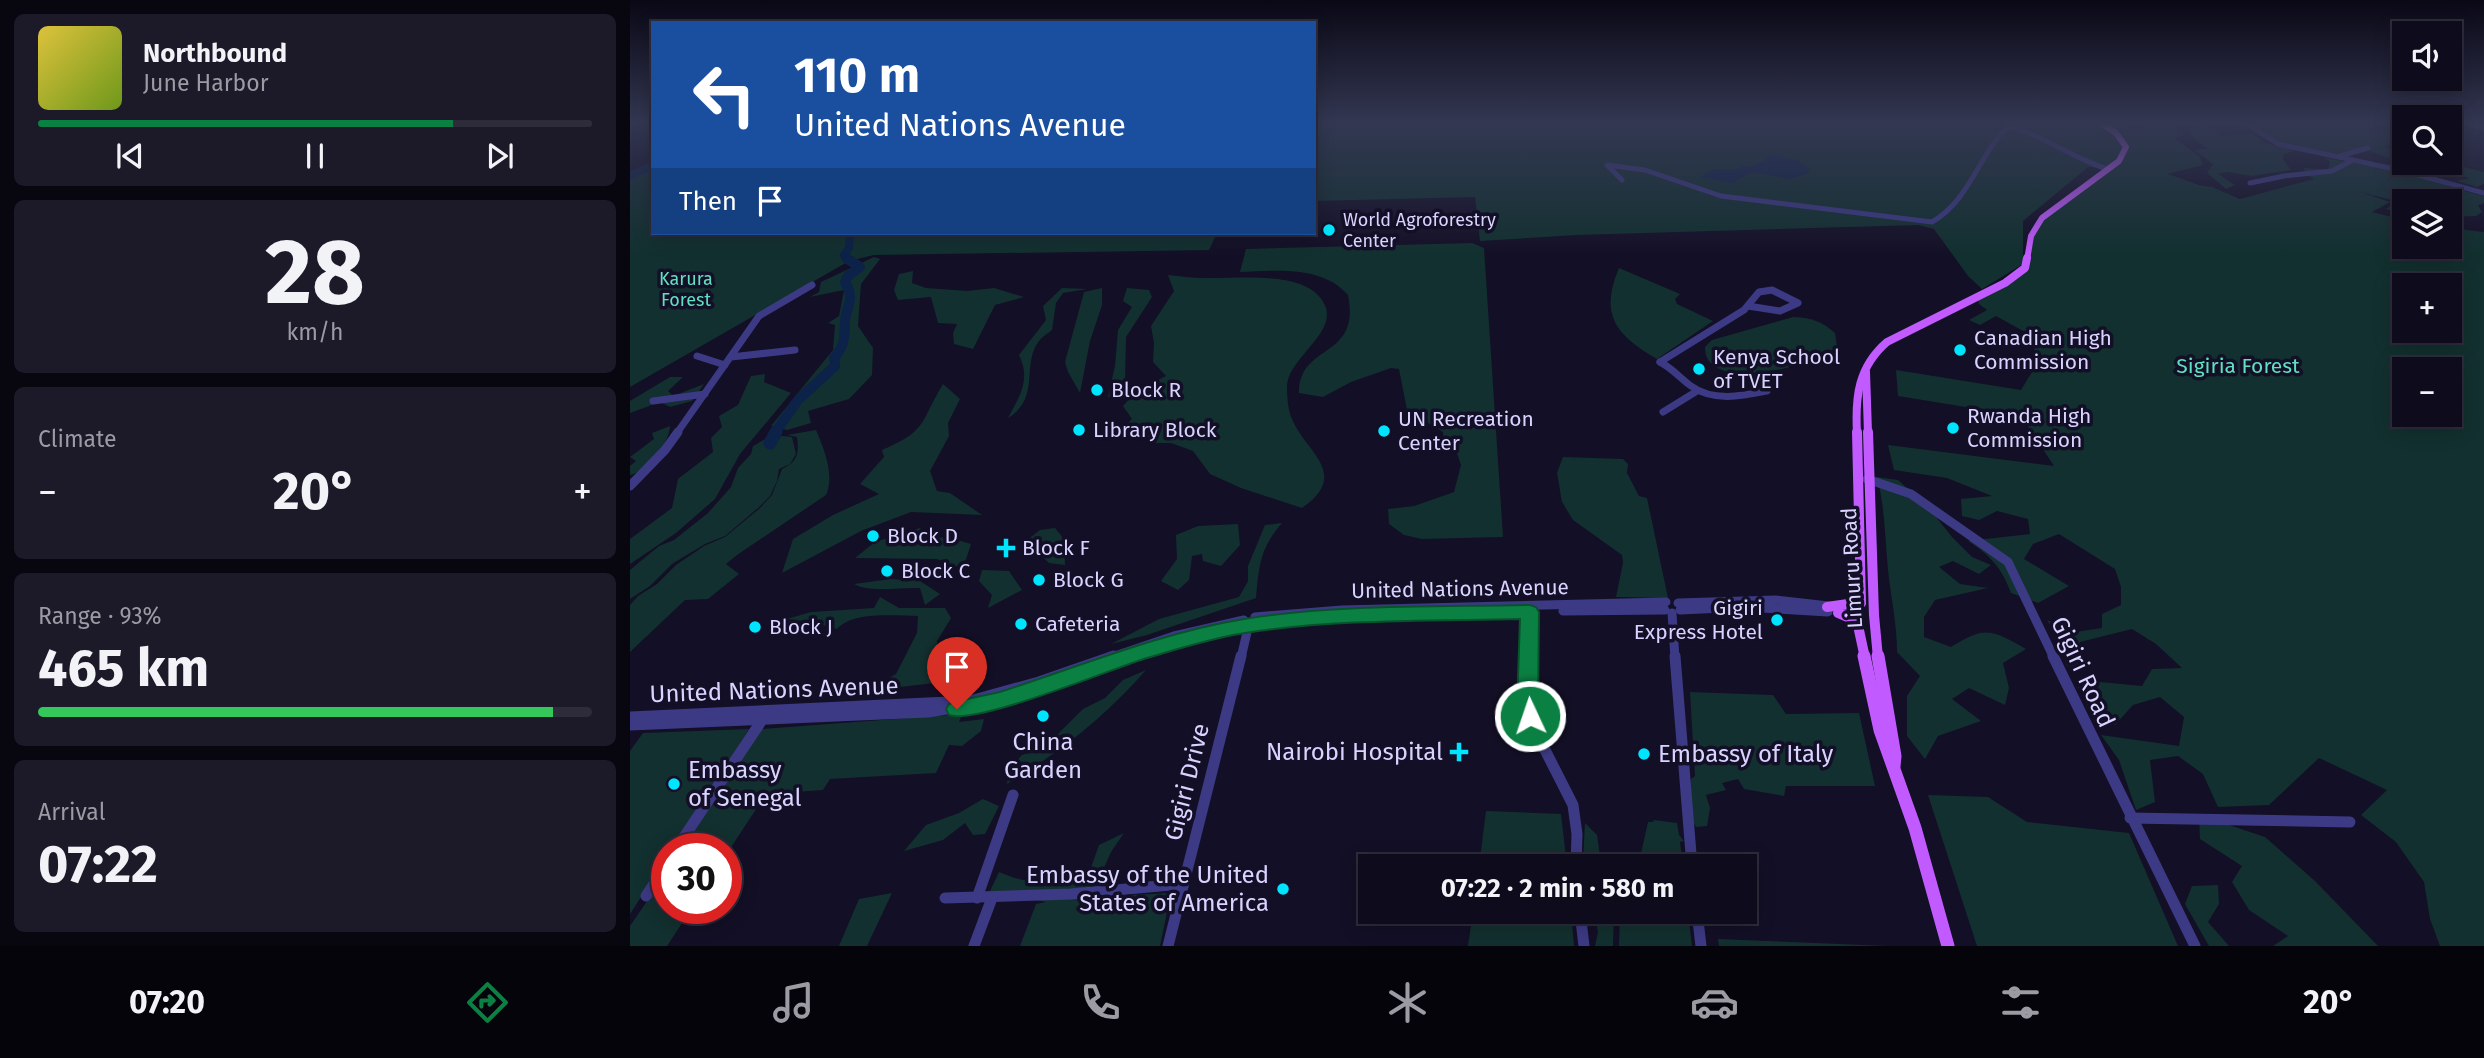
<!DOCTYPE html>
<meta charset="utf-8">
<style>
:root{--surface:#0e0b1c;--page:#1c1929;--text:#f1f3f6;--muted:#9b9ba3;--line:#2e2b3b;--accent:#0b8043}
body{margin:0;font-family:"Fira Sans",sans-serif;background:var(--page);color:var(--text);height:100vh;display:flex;flex-direction:column;font-size:26px;white-space:nowrap}
*{box-sizing:border-box;margin:0}
p{font-size:23px;color:var(--muted)}
.icon{flex:none;width:38px;height:38px;fill:none;stroke:currentColor;stroke-width:2;stroke-linecap:round;stroke-linejoin:round}
.map{position:relative;flex:1;overflow:hidden}
.panel{display:flex;flex-direction:column;gap:14px;padding:14px;background:#08060f;width:630px}
.panel>*{flex:none}
.top-card{position:absolute;left:21px;top:21px;width:665px;height:214px;border-radius:0px;box-shadow:0 4px 18px #0003,0 0 0 2px var(--line);background:#1a4fa0;color:#fff;overflow:hidden}
.fabs{position:absolute;left:1762px;top:21px;display:grid;gap:14px}
.fabs a{display:grid;place-items:center;width:70px;height:70px;border-radius:0px;background:var(--surface);box-shadow:0 4px 18px #0003,0 0 0 2px var(--line);font-size:35px}
.speed{position:absolute;left:21px;top:833px;display:flex;gap:14px;font-size:35px;font-weight:700;text-align:center}
.speed>*{display:grid;place-content:center;width:91px;height:91px;border-radius:50%;background:var(--surface);box-shadow:0 4px 18px #0003,0 0 0 2px var(--line);line-height:1}
.speed .limit{border:10px solid #d22;background:#fff;color:#111}
.pin{position:absolute;display:grid;place-items:center;width:60px;height:60px;color:#fff;margin:-72px -30px;border-radius:50% 50% 50% 0;rotate:-45deg;box-shadow:0 0 7px #0007}
.pin .icon{rotate:45deg}
.me{position:absolute;width:77px;margin:-38px;rotate:357deg;stroke-linejoin:round;filter:drop-shadow(0 0 5px #0008)}
.turn{display:flex;align-items:center;gap:24px;height:147px;padding:0 28px;font-size:32px}
.turn .icon{width:91px;height:91px;stroke-width:2.5}
.turn b{display:block;font-size:49px;line-height:60px}
.then{display:flex;align-items:center;height:66px;padding:0 28px;background:#0003;gap:14px;font-size:26px}
.big{font-size:52px;font-weight:700;line-height:1.1}
.panel .widget{flex:1;display:flex;flex-direction:column;justify-content:center;gap:10px;min-width:0;padding:0 24px;border-radius:10px;background:var(--page)}
.panel .dial{align-items:center;gap:0}
.dial b{font-size:91px;line-height:1}
.song{display:flex;align-items:center;gap:21px}
.cover{width:84px;height:84px;border-radius:10px;background:linear-gradient(135deg,hsl(50 70% 55%),hsl(80 70% 35%))}
.played{height:7px;border-radius:4px;background:linear-gradient(90deg,var(--accent) 75%,var(--line) 75%)}
.keys{display:flex;justify-content:space-around;direction:ltr}
.heat{display:flex;justify-content:space-between;align-items:center;font-size:38px;direction:ltr}
.charge{height:10px;border-radius:5px;background:linear-gradient(90deg,#34c759 93%,var(--line) 0)}
.trip{position:absolute;left:728px;top:854px;width:399px;height:70px;border-radius:0px;background:var(--surface);box-shadow:0 4px 18px #0003,0 0 0 2px var(--line);font-weight:700;line-height:70px;text-align:center}
.dock{display:flex;height:112px;justify-content:space-around;align-items:center;background:#06040b;color:var(--muted)}
.dock .icon{width:49px;height:49px}
.dock .active{color:var(--accent)}
.dock b{font-size:32px;color:var(--text)}
main{display:flex;flex:1;min-height:0}
.map>svg:first-child{display:block}
.green{fill:#12302f;fill-rule:evenodd}
.water{fill:#0c2248}
.lines{fill:none;stroke-linecap:round;stroke-linejoin:round}
.river-far2{stroke:#0c2248;stroke-width:8}
.river-far1{stroke:#0c2248;stroke-width:10}
.river{stroke:#0c2248;stroke-width:13}
.minor-far3{stroke:#3d3a85;stroke-width:5}
.minor-far2{stroke:#3d3a85;stroke-width:7}
.minor-far1{stroke:#3d3a85;stroke-width:9}
.minor{stroke:#3d3a85;stroke-width:11}
.major-far3{stroke:#c25bff;stroke-width:6}
.major-far2{stroke:#c25bff;stroke-width:8}
.major-far1{stroke:#c25bff;stroke-width:10}
.major{stroke:#c25bff;stroke-width:13}
.route{fill:#0b8043;stroke:#07532c;stroke-width:2}
.poi-dot{fill:#00e5ff;stroke:#130f26;stroke-width:2.5}
.labels{text-anchor:middle;dominant-baseline:central;stroke-width:7;stroke-linejoin:round;paint-order:stroke}
.far-poi-label{font-size:18px;fill:#d9d4ff;stroke:#130f26;text-anchor:start}
.far-park-label{font-size:18px;fill:#5fe0c0;stroke:#130f26}
.poi-label{font-size:21px;fill:#d9d4ff;stroke:#130f26;text-anchor:start}
.park-label{font-size:21px;fill:#5fe0c0;stroke:#130f26}
.street-label{font-size:21px;fill:#d9d4ff;stroke:#130f26}
.near-street-label{font-size:24px;fill:#d9d4ff;stroke:#130f26}
.near-poi-label{font-size:24px;fill:#d9d4ff;stroke:#130f26;text-anchor:end}
</style>
<main>
<section class="panel">
<div class="widget">
<div class="song"><i class="cover"></i><div><b>Northbound</b><p>June Harbor</p></div></div>
<div class="played"></div>
<div class="keys"><svg class="icon" aria-label="previous" viewBox="0 0 24 24"><path d="M18 5L8 12l10 7zM5 5v14"/></svg><svg class="icon" aria-label="pause" viewBox="0 0 24 24"><path d="M8 5v14M16 5v14"/></svg><svg class="icon" aria-label="next" viewBox="0 0 24 24"><path d="M6 5l10 7-10 7zM19 5v14"/></svg></div>
</div>
<div class="widget dial"><b>28</b><p>km/h</p></div>
<div class="widget"><p>Climate</p>
<div class="heat"><a>−</a><b class="big">20°</b><a>+</a></div>
</div>
<div class="widget"><p>Range · 93%</p><b class="big">465 km</b><div class="charge"></div></div>
<div class="widget"><p>Arrival</p><b class="big">07:22</b></div>
</section>
<div class="map">
<svg width="1854" height="946" viewBox="0 0 1854 946">
<rect width="100%" height="100%" fill="#130f26"/>
<g class="green">
<path d="M684 124H1499L1508 130 1522 126 1548 124 1554 135 1544 138 1570 157 1573 165 1538 174 1569 185 1582 187 1610 199 1684 179 1675 174 1674 168 1698 170 1700 162 1695 158 1779 173 1821 185 1800 200H1793L1804 201H1774V214L1756 209 1764 203 1762 200 1730 192 1760 202 1742 212 1774 220V247H1820V228L1854 232V946H1810L1800 919 1794 882 1766 842 1731 815 1757 790 1689 758 1639 805 1588 807 1573 774 1548 756 1520 760 1525 802 1506 810 1489 760 1471 735 1549 746 1554 717 1530 697 1503 705 1485 725 1462 714 1448 687 1470 682 1512 686 1522 669 1552 668 1526 644 1502 629 1450 642 1451 668 1437 666 1427 635 1417 620 1445 632 1472 628V614L1491 605V587L1485 569 1429 534 1403 544 1394 559 1439 586 1408 603 1381 593C1372 568 1360 555 1338 541L1400 534 1398 519 1367 511 1349 520 1332 516 1331 499 1362 496 1317 478 1264 470 1258 445 1424 466 1391 416 1268 396 1266 370 1391 390 1405 367 1404 337 1366 316 1350 325 1339 320 1357 310 1349 304 1346 295 1397 266 1405 226 1478 168 1458 167 1393 221V264L1352 289 1338 276 1304 229 1289 225 947 235 850 241 845 197 684 201ZM1774 285H1820V331H1774ZM1774 369H1820V415H1774Z"/>
<path d="M1558 124H1572L1590 131 1585 133 1593 136 1622 134 1635 143 1664 151 1654 154 1653 159 1661 170 1622 176 1597 172 1588 174 1605 185 1596 189 1577 173 1583 164 1564 150 1578 149 1560 135V128L1574 129Z"/>
<path d="M1622 124H1756L1741 128 1774 135V141L1745 149 1755 147 1774 153V161L1763 160 1738 150 1712 157 1646 142Z"/>
<path d="M1782 163H1817L1854 172V184L1847 187 1827 181 1840 178Z"/>
<path d="M23 168V233H587L579 250 244 255 219 261 0 387V177Z"/>
<path d="M1835 191 1854 196V203L1848 205 1852 212 1846 216 1820 217V201H1816Z"/>
<path d="M842 243 854 248 873 537 792 539 774 535 759 524 758 509 784 506 824 492 831 465 827 453 814 449 813 432 777 410 769 369 761 368 721 382 693 397 669 393C669 342 731 360 718 295 713 290 707 284 700 281 674 267 638 271 610 272L616 249Z"/>
<path d="M244 257 250 259 231 284 228 326 243 348 242 375 219 399 178 411 181 423 157 430 141 426 203 350 205 325 198 323 209 316 214 290 180 297 189 292 191 282Z"/>
<path d="M989 268 1050 294 1045 299 1047 304 1083 321 1027 359C986 335 969 315 989 268Z"/>
<path d="M283 271 282 283 296 288 337 291 364 288 394 297 365 305 343 349 324 344 323 333 327 324 308 323 301 297 268 300 264 290 269 274Z"/>
<path d="M538 275C550 276 563 278 575 278 606 279 672 270 692 300 714 331 656 357 657 388 657 396 658 407 660 414 672 451 723 472 672 508L611 488 580 474 563 451 541 443H521L514 432 490 430 502 419 493 406 507 390 536 376 523 362 524 343 521 326 544 291Z"/>
<path d="M432 288 457 289 433 293 426 303 422 330C418 333 412 337 409 341 391 364 411 398 378 418 390 396 401 379 389 355L416 320 413 306Z"/>
<path d="M472 288V305L460 341 450 393 438 372 435 362 454 292Z"/>
<path d="M497 288 519 290 522 297 496 337 495 385 490 396 478 397 485 366 488 330 502 307 493 301Z"/>
<path d="M1163 317C1180 317 1193 322 1205 333L1207 346C1190 365 1074 396 1075 347L1082 340Z"/>
<path d="M135 374 134 382 161 393 110 454 85 499 46 533 0 564V539L42 508 48 479 83 452 81 438 92 427 89 416 108 405 121 376Z"/>
<path d="M40 377H53L38 391 43 396 74 384 62 401 40 407 30 402 0 413V401Z"/>
<path d="M313 384 330 399 318 423 319 436 300 471 307 491 320 493 352 515 281 512 231 531 152 573 163 539 203 515 249 494 230 484 254 457 252 450C298 430 289 424 313 384Z"/>
<path d="M40 426C40 442 16 472 0 475V466L6 461 0 457 24 439 22 433Z"/>
<path d="M186 430C194 449 205 475 196 495L107 555 96 564 109 574 78 599 55 600 0 652V605L8 596 27 584 46 565 74 546 95 537 130 508 142 495 152 469C168 461 169 454 167 437L157 435Z"/>
<path d="M153 436 162 437 166 454 160 464 149 469 147 481 140 496 128 508 95 536 75 544 42 564 20 586 0 599V570L29 546 44 540 78 513 101 487 108 468 121 454 123 446 137 438Z"/>
<path d="M933 457 993 459 998 464 997 473 1009 496 1017 498 1038 598 986 597 993 563 992 555 943 520 932 502 927 473Z"/>
<path d="M1247 477 1268 480 1299 508 1322 537 1342 557 1361 565 1349 574 1323 561 1309 567 1330 584 1358 588 1305 600 1294 617V637L1321 647C1356 625 1362 630 1396 649L1373 663 1379 688 1375 705 1339 688 1322 699 1351 721 1308 736 1295 759 1277 736V696L1290 676 1267 652C1267 624 1261 598 1258 570 1255 538 1255 508 1247 477Z"/>
<path d="M652 523C630 548 629 566 626 598L517 635 481 644 529 619 609 597 618 581V566L635 525Z"/>
<path d="M608 524 610 545 591 566 573 561 572 554 562 556 559 580 548 590 531 581 547 559 546 535 568 526Z"/>
<path d="M290 528 299 539 317 537 341 544 333 569 307 559 225 558 245 542Z"/>
<path d="M425 528 434 539 435 565 419 563 396 541 410 530Z"/>
<path d="M352 570 379 571 392 590 358 608 362 595 349 581Z"/>
<path d="M261 579 290 581 310 594 295 605 290 588C272 587 238 593 224 584Z"/>
<path d="M250 597 269 608H315L321 618 307 641 309 656 342 665 313 682 236 691 266 674 287 633 288 616C265 616 223 611 207 629L182 622 157 619 181 612 244 608Z"/>
<path d="M516 670C476 716 429 753 377 784L379 769 392 755 414 748 453 709 475 698 493 680Z"/>
<path d="M1060 692 1143 695 1156 714 1229 713 1245 786H1156L1154 796 1114 789 1108 779 1092 783 1096 790 1076 795 1080 808 1077 826 1066 827 1059 813 1061 779 1065 776Z"/>
<path d="M332 714 329 722 354 719 351 731 332 746 319 745 306 773 200 779 193 790 136 794 96 855V849H52L131 729Z"/>
<path d="M119 729 42 849H37V857L0 914V751L13 733Z"/>
<path d="M1298 795 1358 797 1397 822 1499 833 1548 946H1347Z"/>
<path d="M353 799 369 806 355 834 343 835 335 823 313 840 274 851 296 825 329 813Z"/>
<path d="M856 811 931 814 937 866H849Z"/>
<path d="M1569 815 1635 837 1685 881 1748 946H1643L1658 936 1619 910 1602 882 1612 866 1570 839Z"/>
<path d="M1024 820 1047 823 1049 835 1054 841 1050 842 1053 866H978L953 860 955 823 967 835 970 856 1010 858 1018 822H1023Z"/>
<path d="M494 833 481 852 461 897 541 893 530 946H390L406 904 416 902 360 891 369 872C401 886 427 885 459 873L469 845Z"/>
<path d="M37 872V908H62L37 946H0V926Z"/>
<path d="M1588 885 1589 904 1578 922 1599 946H1579L1555 904 1562 886Z"/>
<path d="M262 893 237 946H209L229 899Z"/>
<path d="M843 912H941L944 946H838Z"/>
<path d="M964 912H984L983 946H965L968 932Z"/>
<path d="M990 912H1058L1062 946H989Z"/>
<path d="M1088 939 1258 946H1089Z"/>
</g>
<path class="water" d="M1138 154 1167 160 1180 169 1177 174 1160 179 1122 172 1102 183 1070 177 1084 169H1110V166H1123L1135 160Z"/>
<g class="lines">
<g class="river-far2">
<path d="M0 176 23 165"/>
<path d="M217 260 214 255 219 248 220 233"/>
</g>
<path class="river-far1" d="M145 433 168 400 205 366 204 358C216 344 214 337 215 321 216 303 226 302 215 282L218 276 230 267 216 258"/>
<path class="river" d="M140 443 146 432"/>
<g class="minor-far3">
<path d="M1617 124 1648 144 1774 171 1854 193"/>
<path d="M1838 124 1854 128"/>
<path d="M1710 156 1738 148"/>
<path d="M992 180 977 165 1015 170 1091 196 1302 222C1340 200 1348 156 1378 126 1413 135 1442 158 1477 169"/>
<path d="M1620 183 1654 176 1702 171 1723 160"/>
</g>
<g class="minor-far2">
<path d="M67 356 95 365"/>
<path d="M101 357 165 350"/>
<path d="M1030 362 1114 310 1129 292 1142 290 1168 303 1150 311 1118 306"/>
<path d="M1030 362C1042 368 1050 378 1061 386 1083 402 1112 396 1137 391"/>
<path d="M23 401 75 394"/>
<path d="M1033 412 1067 391"/>
<path d="M47 433 129 316 182 285"/>
</g>
<g class="minor-far1">
<path d="M1237 479 1281 494 1378 562 1424 658"/>
<path d="M0 486 35 450 48 432"/>
<path d="M1048 603 1146 600 1225 609"/>
<path d="M1050 610 1115 607 1198 612"/>
<path d="M933 611 1035 610"/>
<path d="M1042 613 1045 658"/>
<path d="M625 617 712 610 1036 602"/>
<path d="M626 624 711 616 903 612"/>
<path d="M479 658 544 636 614 620"/>
<path d="M496 658 613 626"/>
<path d="M611 658 618 628"/>
<path d="M899 658 900 612"/>
</g>
<g class="minor">
<path d="M899 656 897 707 909 738 943 805 947 834 946 866"/>
<path d="M1045 656 1062 866"/>
<path d="M1423 656 1565 946"/>
<path d="M0 717 340 701 409 682 484 656"/>
<path d="M0 725 298 712 371 700 501 656"/>
<path d="M1500 818 1720 822"/>
<path d="M46 849 132 720"/>
<path d="M16 896 37 864"/>
<path d="M315 898 441 894 552 884"/>
<path d="M347 898 383 795"/>
<path d="M950 912 954 946"/>
<path d="M1067 912 1071 946"/>
<path d="M344 946 362 898"/>
<path d="M538 946 611 656"/>
</g>
<path class="major-far3" d="M1397 260 1401 236 1412 218 1489 161 1496 147 1486 133 1472 124"/>
<g class="major-far2">
<path d="M1236 372 1238 433"/>
<path d="M1227 433C1225 397 1228 367 1257 342L1375 283 1395 268 1397 258"/>
</g>
<g class="major-far1">
<path d="M1227 432 1231 603"/>
<path d="M1238 432 1244 615 1248 658"/>
<path d="M1231 603 1224 607 1235 658"/>
<path d="M1197 607 1218 604 1224 599 1227 580"/>
<path d="M1208 613 1229 622"/>
</g>
<g class="major">
<path d="M1234 656 1250 730 1285 828 1318 946"/>
<path d="M1248 656 1265 756 1264 766"/>
</g>
</g>
<linearGradient id="sky" x2="0" y2="1"><stop stop-color="#0a0815"/><stop offset="0.48" stop-color="#333752"/><stop offset="1" stop-color="#333752" stop-opacity="0"/></linearGradient>
<rect width="1854" height="256" fill="url(#sky)"/>
<path class="route" d="M900 605 906 607 909 612 908 706 910 716 907 722 900 725 892 722 887 706 890 619C799 621 705 619 615 633 582 638 548 649 517 658 481 669 347 725 319 715L316 709 319 704C338 697 358 696 376 690 453 665 534 632 614 619 708 604 805 607 900 605Z"/>
<g class="poi-dot">
<circle cx="699" cy="230" r="7"/>
<circle cx="1330" cy="350" r="7"/>
<circle cx="1069" cy="369" r="7"/>
<circle cx="467" cy="390" r="7"/>
<circle cx="1323" cy="428" r="7"/>
<circle cx="449" cy="430" r="7"/>
<circle cx="754" cy="431" r="7"/>
<circle cx="243" cy="536" r="7"/>
<path d="M372.5 537.5h7v7h7v7h-7v7h-7v-7h-7v-7h7z"/>
<circle cx="257" cy="571" r="7"/>
<circle cx="409" cy="580" r="7"/>
<circle cx="1147" cy="620" r="7"/>
<circle cx="391" cy="624" r="7"/>
<circle cx="125" cy="627" r="7"/>
<circle cx="413" cy="716" r="7"/>
<path d="M825.5 741.5h7v7h7v7h-7v7h-7v-7h-7v-7h7z"/>
<circle cx="1014" cy="754" r="7"/>
<circle cx="44" cy="784" r="7"/>
<circle cx="653" cy="889" r="7"/>
</g>
<g class="labels">
<g class="far-poi-label">
<text x="713" y="220">World Agroforestry<tspan x="713" dy="21">Center</tspan></text>
</g>
<g class="far-park-label">
<text x="56" y="279">Karura<tspan x="56" dy="21">Forest</tspan></text>
</g>
<g class="poi-label">
<text x="1344" y="338">Canadian High<tspan x="1344" dy="24">Commission</tspan></text>
<text x="1083" y="357">Kenya School<tspan x="1083" dy="24">of TVET</tspan></text>
<text x="481" y="390">Block R</text>
<text x="1337" y="416">Rwanda High<tspan x="1337" dy="24">Commission</tspan></text>
<text x="768" y="419">UN Recreation<tspan x="768" dy="24">Center</tspan></text>
<text x="463" y="430">Library Block</text>
<text x="257" y="536">Block D</text>
<text x="392" y="548">Block F</text>
<text x="271" y="571">Block C</text>
<text x="423" y="580">Block G</text>
<text x="1133" y="608" text-anchor="end">Gigiri<tspan x="1133" dy="24">Express Hotel</tspan></text>
<text x="405" y="624">Cafeteria</text>
<text x="139" y="627">Block J</text>
</g>
<g class="park-label">
<text x="1608" y="366">Sigiria Forest</text>
</g>
<g class="street-label">
<text transform="translate(1222 568) rotate(-93)">Limuru Road</text>
<text transform="translate(830 589) rotate(-1)">United Nations Avenue</text>
</g>
<g class="near-street-label">
<text transform="translate(1453 672) rotate(65)">Gigiri Road</text>
<text transform="translate(144 690) rotate(-2)">United Nations Avenue</text>
<text transform="translate(557 782) rotate(-76)">Gigiri Drive</text>
</g>
<g class="near-poi-label">
<text x="413" y="742" text-anchor="middle">China<tspan x="413" dy="28">Garden</tspan></text>
<text x="813" y="752">Nairobi Hospital</text>
<text x="1028" y="754" text-anchor="start">Embassy of Italy</text>
<text x="58" y="770" text-anchor="start">Embassy<tspan x="58" dy="28">of Senegal</tspan></text>
<text x="639" y="875">Embassy of the United<tspan x="639" dy="28">States of America</tspan></text>
</g>
</g>
</svg>
<div class="fabs">
<a><svg class="icon" aria-label="sound" viewBox="0 0 24 24"><path d="M4 9h4l5-4v14l-5-4H4zM17 9q2 3 0 6"/></svg></a>
<a><svg class="icon" aria-label="search" viewBox="0 0 24 24"><circle cx="10" cy="10" r="6"/><path d="M15 15l6 6"/></svg></a>
<a><svg class="icon" aria-label="layers" viewBox="0 0 24 24"><path d="M12 4l9 5-9 5-9-5zM3 14l9 5 9-5"/></svg></a>
<a>+</a>
<a>−</a>
</div>
<div class="speed"><div class="limit">30</div></div>
<div class="pin" style="left:327px;top:709px;background:#d93025"><svg class="icon" aria-label="arrive" viewBox="0 0 24 24"><path d="M6 21V4h12l-3 4 3 4H6"/></svg></div>
<svg class="me" style="left:900px;top:716px" viewBox="-20 -20 40 40"><circle r="17" fill="#0b8043" stroke="#fff" stroke-width="3"/><path d="M0-11L8 9 0 5-8 9z" fill="#fff"/></svg>
<div class="trip">07:22 · 2 min · 580 m</div>
<div class="top-card">
<div class="turn"><svg class="icon" aria-label="left" viewBox="0 0 24 24"><path d="M17 20v-9H6M10 6l-5 5 5 5"/></svg><div><b>110 m</b>United Nations Avenue</div></div>
<div class="then">Then<svg class="icon" aria-label="arrive" viewBox="0 0 24 24"><path d="M6 21V4h12l-3 4 3 4H6"/></svg></div>
</div>
</div>
</main>
<nav class="dock">
<b>07:20</b>
<svg class="icon active" aria-label="directions" viewBox="0 0 24 24"><path d="M12 3l9 9-9 9-9-9zM9 14v-3h6M13 9l2 2-2 2"/></svg>
<svg class="icon" aria-label="music" viewBox="0 0 24 24"><path d="M9 18V5l10-2v13"/><circle cx="6" cy="18" r="3"/><circle cx="16" cy="16" r="3"/></svg>
<svg class="icon" aria-label="phone" viewBox="0 0 24 24"><path d="M5 4h4l2 5-3 2q2 4 5 5l2-3 5 2v4C11 20 4 13 5 4z"/></svg>
<svg class="icon" aria-label="climate" viewBox="0 0 24 24"><path d="M12 3v18M4 7l16 10M4 17L20 7"/></svg>
<svg class="icon" aria-label="car" viewBox="0 0 24 24"><path d="M5 17H2v-5l4-1 3-4h7l3 4 3 1v5h-3M9 17h6M6 11h13"/><circle cx="7" cy="17" r="2"/><circle cx="17" cy="17" r="2"/></svg>
<svg class="icon" aria-label="filters" viewBox="0 0 24 24"><path d="M4 7h16M4 17h16"/><circle cx="9" cy="7" r="2"/><circle cx="15" cy="17" r="2"/></svg>
<b>20°</b>
</nav>
